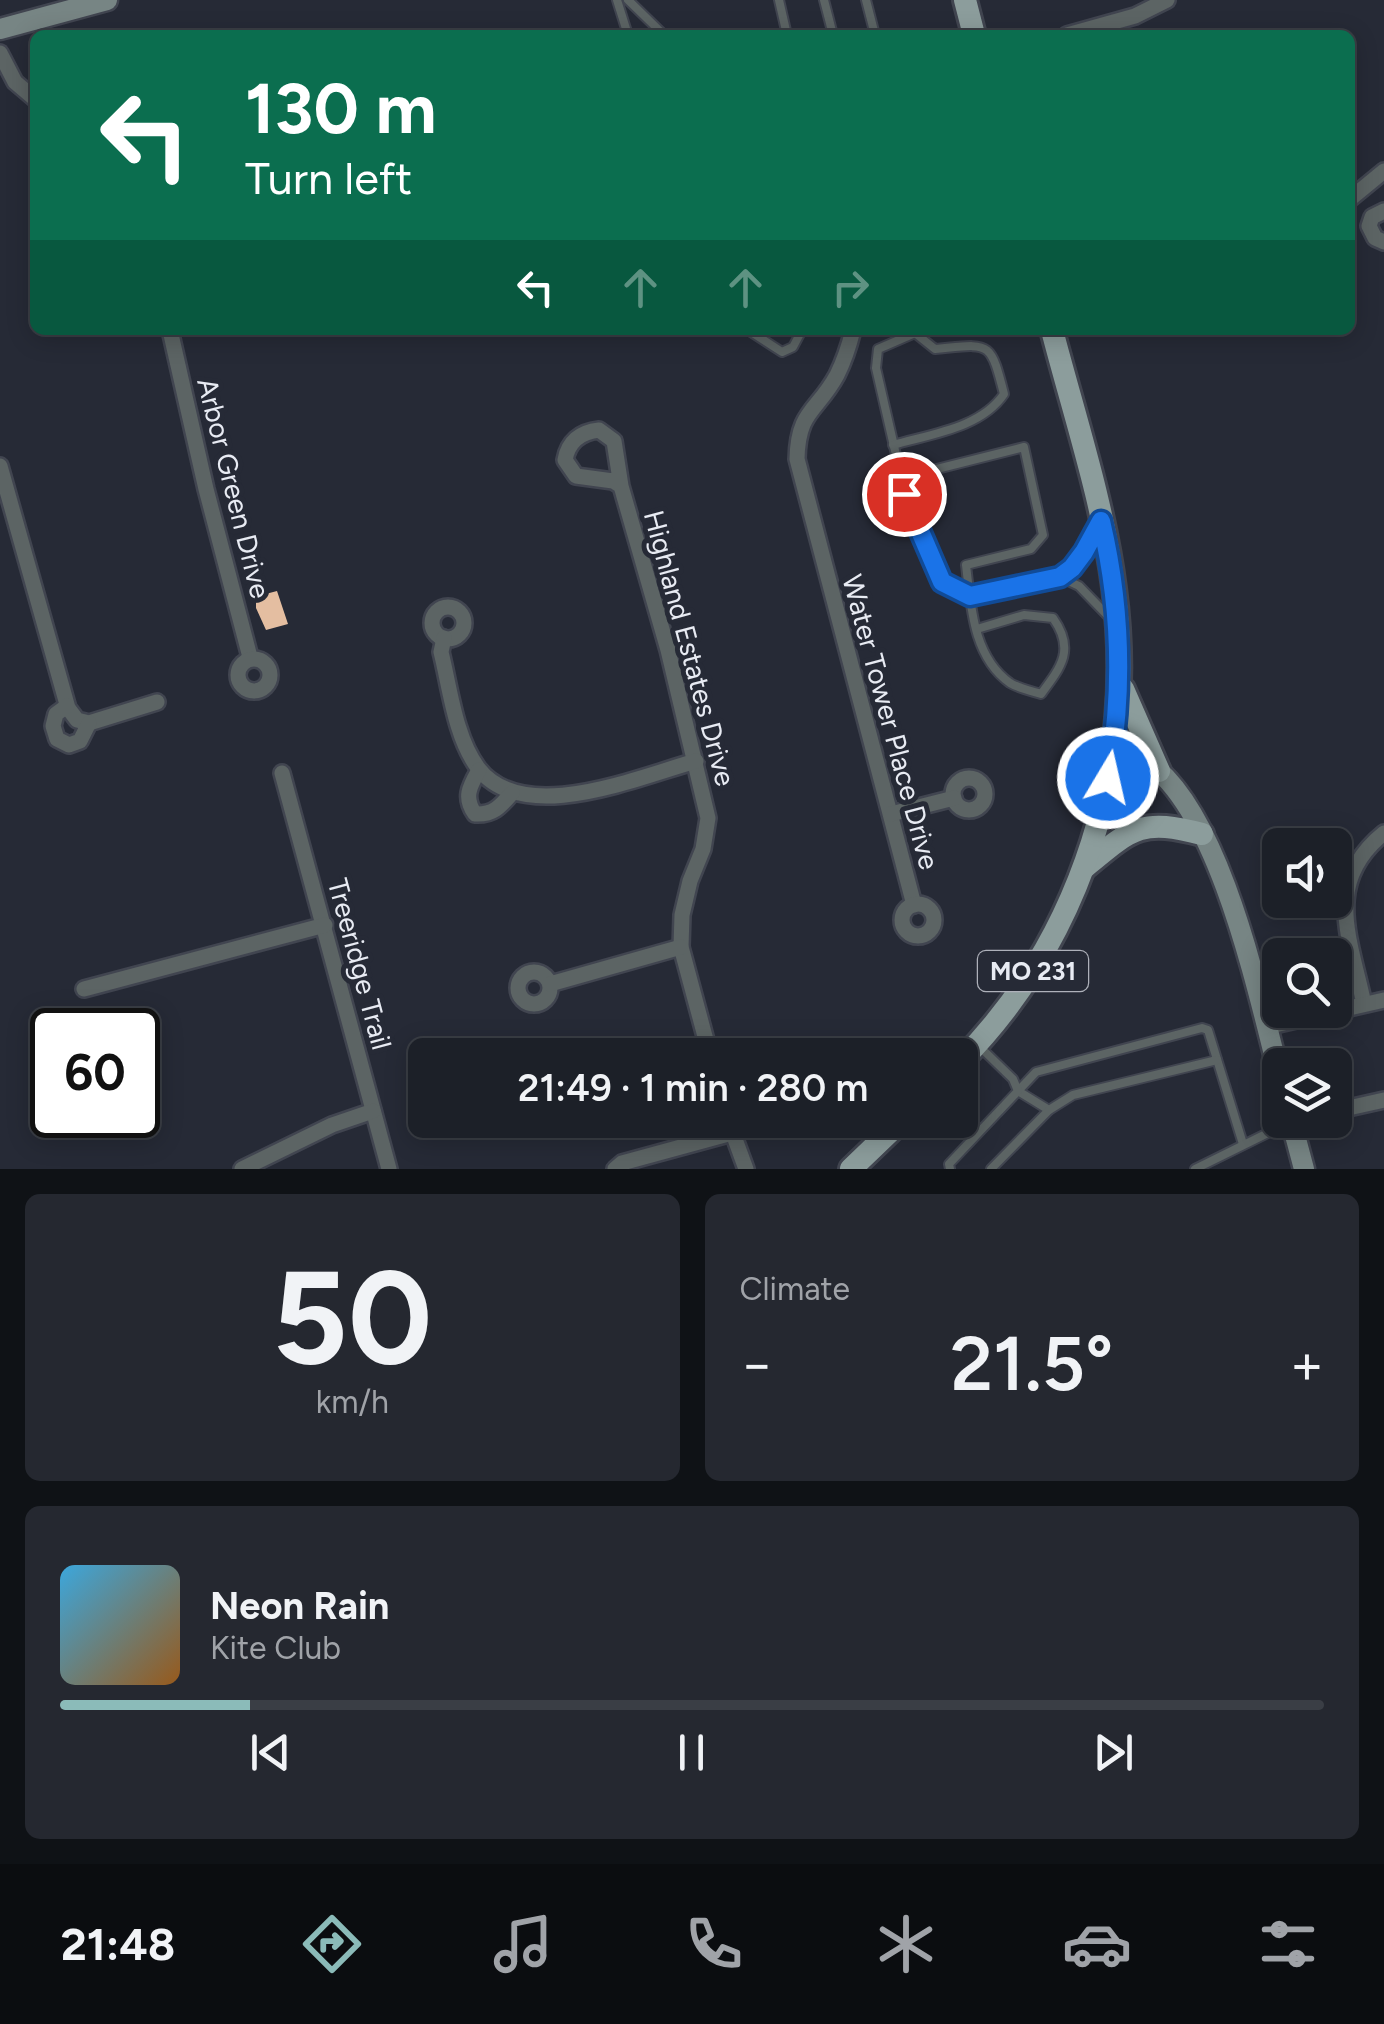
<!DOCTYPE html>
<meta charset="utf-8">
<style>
:root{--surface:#1c2028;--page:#252830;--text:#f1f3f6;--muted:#a0a3a8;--line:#3a3e45;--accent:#8bbbb9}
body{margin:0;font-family:Figtree,sans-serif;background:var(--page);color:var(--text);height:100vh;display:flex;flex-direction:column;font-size:38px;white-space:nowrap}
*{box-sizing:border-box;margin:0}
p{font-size:32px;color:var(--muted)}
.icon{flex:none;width:55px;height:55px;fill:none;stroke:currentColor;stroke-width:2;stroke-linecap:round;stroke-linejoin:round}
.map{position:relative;height:1169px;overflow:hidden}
.details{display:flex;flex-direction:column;gap:25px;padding:25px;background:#0f1216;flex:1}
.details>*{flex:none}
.guide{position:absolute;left:30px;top:30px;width:1325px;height:305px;border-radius:15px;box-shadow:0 5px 25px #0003,0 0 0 2px var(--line);background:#0b6e4f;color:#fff;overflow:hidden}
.controls{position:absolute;left:1262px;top:828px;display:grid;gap:20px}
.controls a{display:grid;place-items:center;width:90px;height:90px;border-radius:15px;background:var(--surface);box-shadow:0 5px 25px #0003,0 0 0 2px var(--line);font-size:50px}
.speed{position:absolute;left:30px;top:1008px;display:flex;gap:20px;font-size:50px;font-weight:700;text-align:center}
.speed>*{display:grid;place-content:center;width:130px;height:130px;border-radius:50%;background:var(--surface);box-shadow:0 5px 25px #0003,0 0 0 2px var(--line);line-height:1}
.speed .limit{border:5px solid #111;border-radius:15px;background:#fff;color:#111}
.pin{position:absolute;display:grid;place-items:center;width:85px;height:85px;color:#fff;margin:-42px;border:5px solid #fff;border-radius:50%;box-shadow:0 2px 10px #0007}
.me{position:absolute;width:110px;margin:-55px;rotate:9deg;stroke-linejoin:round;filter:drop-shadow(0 0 8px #0008)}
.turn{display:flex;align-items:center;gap:35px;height:210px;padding:0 50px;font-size:45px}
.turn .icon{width:130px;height:130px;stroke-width:2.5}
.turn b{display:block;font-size:70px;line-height:85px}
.lanes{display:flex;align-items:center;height:95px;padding:0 50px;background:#0003;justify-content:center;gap:50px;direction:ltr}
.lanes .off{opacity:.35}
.big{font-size:75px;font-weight:600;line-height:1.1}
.details .card{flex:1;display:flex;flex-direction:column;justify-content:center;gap:15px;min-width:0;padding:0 35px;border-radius:15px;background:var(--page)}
.details .dial{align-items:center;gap:0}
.dial b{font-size:130px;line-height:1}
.song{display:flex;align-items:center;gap:30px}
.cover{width:120px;height:120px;border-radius:15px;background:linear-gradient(135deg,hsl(200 70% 55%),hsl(30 70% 35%))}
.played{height:10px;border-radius:5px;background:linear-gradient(90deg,var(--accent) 15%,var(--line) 15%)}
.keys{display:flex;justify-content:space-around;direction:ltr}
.heat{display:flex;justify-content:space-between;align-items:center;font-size:55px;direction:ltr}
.details .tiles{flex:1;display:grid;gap:25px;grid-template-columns:1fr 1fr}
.card:last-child{grid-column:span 2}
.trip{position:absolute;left:408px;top:1038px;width:570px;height:100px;border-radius:15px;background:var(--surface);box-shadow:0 5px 25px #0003,0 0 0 2px var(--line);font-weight:600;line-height:100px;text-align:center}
.dock{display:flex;height:160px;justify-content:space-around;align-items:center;background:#0b0d10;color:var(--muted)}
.dock .icon{width:70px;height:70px}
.dock .current{color:var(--accent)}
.dock b{font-size:45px;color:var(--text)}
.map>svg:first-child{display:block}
.building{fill:#e4bea1}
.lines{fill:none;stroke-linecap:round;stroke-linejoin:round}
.lane-casing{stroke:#414550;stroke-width:12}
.street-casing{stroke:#414550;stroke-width:20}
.secondary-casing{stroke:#414550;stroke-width:25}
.primary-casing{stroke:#414550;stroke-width:28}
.lane{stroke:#5c6464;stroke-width:8}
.street{stroke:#5c6464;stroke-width:15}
.secondary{stroke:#778584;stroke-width:20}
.primary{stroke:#8c9d9c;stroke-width:22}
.route-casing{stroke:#114b97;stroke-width:25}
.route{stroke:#1a73e8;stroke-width:18}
.labels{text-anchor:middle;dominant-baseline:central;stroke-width:10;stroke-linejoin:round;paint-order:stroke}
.shield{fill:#262a36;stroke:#aeb1ba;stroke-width:2.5}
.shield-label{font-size:25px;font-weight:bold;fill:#e8ebf3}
.street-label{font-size:28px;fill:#e8ebf3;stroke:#262a36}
</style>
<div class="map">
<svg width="1384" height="1169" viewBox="0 0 1384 1169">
<rect width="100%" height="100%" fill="#262a36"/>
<path class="building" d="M277 591 288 624 266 630 256 608V600L258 596Z"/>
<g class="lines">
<defs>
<g id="lane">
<path d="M617 0 628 35"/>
<path d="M628 0 664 35"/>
<path d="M779 0 787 35"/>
<path d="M824 0 833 35"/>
<path d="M866 0 875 35"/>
<path d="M748 330 782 352 793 347 802 330"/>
<path d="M915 330V333L878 349 876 368 905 494 942 582 970 596 1060 577 1072 568 1098 526"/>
<path d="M893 445C931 434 981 428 1004 394 990 339 990 344 935 349L915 333"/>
<path d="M901 478 1024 447 1043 535 1031 549 966 565C971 606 973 657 1010 683 1018 688 1031 691 1041 694 1062 666 1075 649 1053 618L1024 615 977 629"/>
<path d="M1060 577 1079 586 1110 618"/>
<path d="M1049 1110 1018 1091 1036 1072 1202 1028 1208 1030 1243 1144"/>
<path d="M950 1169 949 1164 1018 1091 1013 1079 980 1047"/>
<path d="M991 1169 1049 1110 1073 1095 1217 1060"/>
<path d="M1195 1169 1288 1123"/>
</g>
<g id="street">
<path d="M1067 35 1135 16 1167 0"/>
<path d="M0 53 15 82 35 99"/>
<path d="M1350 199 1384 171"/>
<path d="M1384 211 1372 217 1369 226 1375 238 1384 242"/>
<path d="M170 330 206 489 250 657"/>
<path d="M853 330C849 346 844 361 837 375 817 412 798 410 797 459L914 905"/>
<path d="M0 466 68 708 77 720 89 723 157 702"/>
<path d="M621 486 613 481 576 476 565 460C568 442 580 432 599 430L614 441 621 486 668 650 708 818 703 849 690 881 682 915 681 947 710 1055"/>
<circle cx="448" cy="623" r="16"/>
<path d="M444 638 441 652C450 688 455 737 478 768 523 827 638 777 696 761"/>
<circle cx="254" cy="675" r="16"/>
<path d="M67 706 56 714 53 726 57 739 69 745 80 741 89 723"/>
<path d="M479 770C470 786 463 797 475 814 493 815 500 807 512 793"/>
<path d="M282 773 389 1169"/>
<circle cx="969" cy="794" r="16"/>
<path d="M891 814 954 798"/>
<circle cx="918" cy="920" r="16"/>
<circle cx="534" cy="988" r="16"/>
<path d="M550 984 681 947"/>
<path d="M84 989 325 925"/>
<path d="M1364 1004C1350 938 1323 882 1384 833"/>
<path d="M1266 1027 1384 1000"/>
<path d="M1335 1111 1384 1100"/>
<path d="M728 1120 746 1169"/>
<path d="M242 1169 332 1125 373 1111"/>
<path d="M615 1169 622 1163 732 1133"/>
</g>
<g id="secondary">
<path d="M0 29 107 0"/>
<path d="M1113 753C1125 755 1138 756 1149 763 1221 814 1258 994 1280 1078"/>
<path d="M1291 1120 1304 1169"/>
</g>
<g id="primary">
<path d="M965 0 974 35"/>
<path d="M1123 689 1159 771"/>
<path d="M1085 867C1132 828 1141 818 1202 834"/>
<path d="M960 1062C1083 937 1137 761 1114 588 1103 501 1074 415 1052 330"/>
<path d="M851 1169 902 1120"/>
</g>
</defs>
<use href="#lane" class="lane-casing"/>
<use href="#street" class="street-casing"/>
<use href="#secondary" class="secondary-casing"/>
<use href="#primary" class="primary-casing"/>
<use href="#lane" class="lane"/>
<use href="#street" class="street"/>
<use href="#secondary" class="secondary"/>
<use href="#primary" class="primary"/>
</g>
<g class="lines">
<defs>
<path id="route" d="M904 494 942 582 970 596 1060 577 1072 568 1084 552 1101 521C1121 606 1124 691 1108 778"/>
</defs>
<use href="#route" class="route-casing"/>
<use href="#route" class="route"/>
</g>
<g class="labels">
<rect class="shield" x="978" y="951" width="110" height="40" rx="8"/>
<g class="shield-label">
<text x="1033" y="971">MO 231</text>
</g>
<g class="street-label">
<text transform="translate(234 488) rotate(76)">Arbor Green Drive</text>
<text transform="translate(690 648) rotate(75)">Highland Estates Drive</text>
<text transform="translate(891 722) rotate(75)">Water Tower Place Drive</text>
<text transform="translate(360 964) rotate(75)">Treeridge Trail</text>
</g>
</g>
</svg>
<div class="controls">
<a><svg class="icon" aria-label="sound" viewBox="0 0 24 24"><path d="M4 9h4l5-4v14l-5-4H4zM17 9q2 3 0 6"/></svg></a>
<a><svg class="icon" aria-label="search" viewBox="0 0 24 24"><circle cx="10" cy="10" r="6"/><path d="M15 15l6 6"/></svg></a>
<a><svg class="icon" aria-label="layers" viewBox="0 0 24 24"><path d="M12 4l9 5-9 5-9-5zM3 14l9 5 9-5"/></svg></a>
</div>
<div class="speed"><div class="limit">60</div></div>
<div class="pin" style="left:904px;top:494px;background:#d93025"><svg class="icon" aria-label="arrive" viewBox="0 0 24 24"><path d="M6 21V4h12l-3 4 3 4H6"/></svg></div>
<svg class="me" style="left:1108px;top:778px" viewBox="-20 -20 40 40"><circle r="17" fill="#1a73e8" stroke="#fff" stroke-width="3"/><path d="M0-11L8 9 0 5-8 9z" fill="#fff"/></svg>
<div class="trip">21:49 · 1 min · 280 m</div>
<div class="guide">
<div class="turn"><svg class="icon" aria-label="left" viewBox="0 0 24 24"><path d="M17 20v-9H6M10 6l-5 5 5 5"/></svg><div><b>130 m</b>Turn left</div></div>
<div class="lanes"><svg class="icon" aria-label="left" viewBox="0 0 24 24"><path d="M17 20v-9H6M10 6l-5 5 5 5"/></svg><svg class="icon off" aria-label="ahead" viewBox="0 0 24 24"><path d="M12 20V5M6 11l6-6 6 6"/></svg><svg class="icon off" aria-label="ahead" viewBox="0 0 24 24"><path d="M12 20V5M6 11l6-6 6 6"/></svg><svg class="icon off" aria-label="right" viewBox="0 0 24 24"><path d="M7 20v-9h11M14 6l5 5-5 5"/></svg></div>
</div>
</div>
<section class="details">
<div class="tiles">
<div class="card dial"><b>50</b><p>km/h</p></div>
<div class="card"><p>Climate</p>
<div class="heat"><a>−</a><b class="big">21.5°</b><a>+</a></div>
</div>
<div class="card">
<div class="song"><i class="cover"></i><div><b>Neon Rain</b><p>Kite Club</p></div></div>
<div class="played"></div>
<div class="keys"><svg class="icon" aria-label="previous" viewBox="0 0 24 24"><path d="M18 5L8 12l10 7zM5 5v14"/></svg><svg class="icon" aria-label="pause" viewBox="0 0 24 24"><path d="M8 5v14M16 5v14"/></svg><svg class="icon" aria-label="next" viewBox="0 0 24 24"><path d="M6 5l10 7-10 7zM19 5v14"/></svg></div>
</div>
</div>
</section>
<nav class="dock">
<b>21:48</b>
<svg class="icon current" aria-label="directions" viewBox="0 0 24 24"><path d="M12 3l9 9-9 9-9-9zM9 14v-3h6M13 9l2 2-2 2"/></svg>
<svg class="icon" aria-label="music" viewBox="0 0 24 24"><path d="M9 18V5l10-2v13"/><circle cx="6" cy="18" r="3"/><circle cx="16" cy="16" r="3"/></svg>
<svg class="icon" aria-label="phone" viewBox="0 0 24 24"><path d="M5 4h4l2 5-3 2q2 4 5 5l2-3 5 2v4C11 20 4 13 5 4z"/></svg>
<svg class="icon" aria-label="climate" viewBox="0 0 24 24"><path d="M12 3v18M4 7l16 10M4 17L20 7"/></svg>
<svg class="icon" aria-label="car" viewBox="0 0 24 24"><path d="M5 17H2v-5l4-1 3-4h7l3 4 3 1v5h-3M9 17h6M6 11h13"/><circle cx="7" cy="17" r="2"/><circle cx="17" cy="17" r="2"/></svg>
<svg class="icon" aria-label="filters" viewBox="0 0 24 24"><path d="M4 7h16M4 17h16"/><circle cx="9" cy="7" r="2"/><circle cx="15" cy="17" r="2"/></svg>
</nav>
